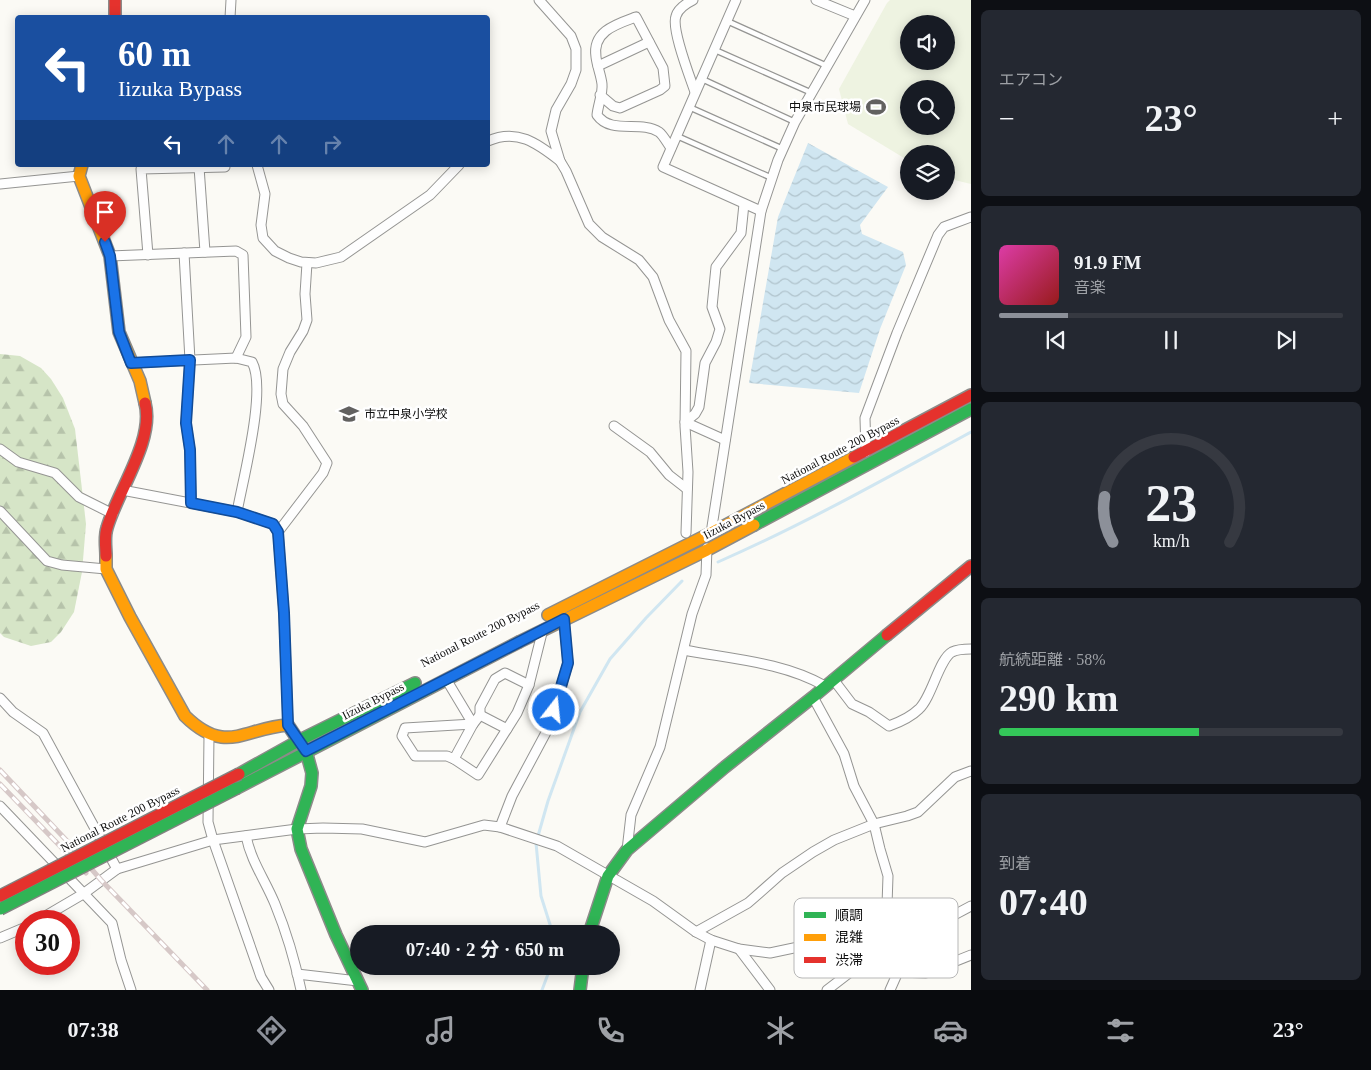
<!DOCTYPE html>
<html lang="ja">
<meta charset="utf-8">
<style>
:root{--surface:#171b24;--page:#242831;--text:#f1f3f6;--muted:#9ea1a6;--line:#363941;--accent:#8c9099}
body{margin:0;font-family:"Times New Roman","Noto Sans JP",serif;background:var(--page);color:var(--text);height:100vh;display:flex;flex-direction:column;font-size:19px;white-space:nowrap}
*{box-sizing:border-box;margin:0}
p{font-size:16px;color:var(--muted)}
.icon{flex:none;width:28px;height:28px;fill:none;stroke:currentColor;stroke-width:2;stroke-linecap:round;stroke-linejoin:round}
.map{position:relative;flex:1;overflow:hidden}
.details{display:flex;flex-direction:column;gap:10px;padding:10px;background:#0d0f14;width:400px}
.details>*{flex:none}
.hud{position:absolute;left:15px;top:15px;width:475px;height:152px;border-radius:5px;box-shadow:0 2px 12px #0003;background:#1a4fa0;color:#fff;overflow:hidden}
.tools{position:absolute;left:900px;top:15px;display:grid;gap:10px}
.tools a{display:grid;place-items:center;width:55px;height:55px;border-radius:50%;background:var(--surface);box-shadow:0 2px 12px #0003;font-size:25px}
.speed{position:absolute;left:15px;top:910px;display:flex;gap:10px;font-size:25px;font-weight:700;text-align:center}
.speed>*{display:grid;place-content:center;width:65px;height:65px;border-radius:50%;background:var(--surface);box-shadow:0 2px 12px #0003;line-height:1}
.speed .limit{border:8px solid #d22;background:#fff;color:#111}
.pin{position:absolute;display:grid;place-items:center;width:42px;height:42px;color:#fff;margin:-51px -21px;border-radius:50% 50% 50% 0;rotate:-45deg;box-shadow:0 0 5px #0007}
.pin .icon{rotate:45deg}
.me{position:absolute;width:55px;margin:-28px;rotate:16deg;stroke-linejoin:round;filter:drop-shadow(0 0 4px #0008)}
.turn{display:flex;align-items:center;gap:18px;height:105px;padding:0 20px;font-size:22px}
.turn .icon{width:65px;height:65px;stroke-width:2.5}
.turn b{display:block;font-size:35px;line-height:42px}
.lanes{display:flex;align-items:center;height:48px;padding:0 20px;background:#0003;justify-content:center;gap:25px;direction:ltr}
.lanes .off{opacity:.35}
.big{font-size:38px;font-weight:700;line-height:1.1}
.details .widget{flex:1;display:flex;flex-direction:column;justify-content:center;gap:8px;min-width:0;padding:0 18px;border-radius:8px;background:var(--page)}
.details .dial{align-items:center;gap:0}
.dial svg{height:130px;overflow:visible;fill:none;stroke:var(--line);stroke-width:7;stroke-linecap:round;text-anchor:middle}
.dial text{fill:var(--text);stroke:none}
.song{display:flex;align-items:center;gap:15px}
.cover{width:60px;height:60px;border-radius:8px;background:linear-gradient(135deg,hsl(320 70% 55%),hsl(0 70% 35%))}
.played{height:5px;border-radius:2px;background:linear-gradient(90deg,var(--accent) 20%,var(--line) 20%)}
.keys{display:flex;justify-content:space-around;direction:ltr}
.heat{display:flex;justify-content:space-between;align-items:center;font-size:28px;direction:ltr}
.charge{height:8px;border-radius:4px;background:linear-gradient(90deg,#34c759 58%,var(--line) 0)}
.trip{position:absolute;left:350px;top:925px;width:270px;height:50px;border-radius:25px;background:var(--surface);box-shadow:0 2px 12px #0003;font-weight:700;line-height:50px;text-align:center}
.tab-bar{display:flex;height:80px;justify-content:space-around;align-items:center;background:#090b0e;color:var(--muted)}
.tab-bar .icon{width:35px;height:35px}
.tab-bar .on{color:var(--accent)}
.tab-bar b{font-size:22px;color:var(--text)}
main{display:flex;flex:1;min-height:0}
.map>svg:first-child{display:block}
.forest{fill:url(#forest-firs)}
.pitch{fill:#eef3e1;fill-rule:evenodd}
.water{fill:url(#water-waves)}
.lines{fill:none;stroke-linecap:round;stroke-linejoin:round}
.stream{stroke:#d0e6f1;stroke-width:3}
.lane-casing{stroke:#959593;stroke-width:7}
.street-casing{stroke:#959593;stroke-width:11}
.fast-casing{stroke:#8c8b89;stroke-width:14}
.slow-casing{stroke:#8c8b89;stroke-width:14}
.jam-casing{stroke:#8c8b89;stroke-width:14}
.lane{stroke:#fefefe;stroke-width:4.5}
.street{stroke:#fefefe;stroke-width:9}
.fast{stroke:#30b455;stroke-width:11}
.slow{stroke:#ff9f0a;stroke-width:11}
.jam{stroke:#e5322d;stroke-width:11}
.rail-casing{stroke:#d6c8c7;stroke-width:5}
.rail{stroke:#fff;stroke-width:3;stroke-dasharray:9;stroke-linecap:butt}
.fast-bridge-casing{stroke:#838280;stroke-width:14;stroke-linecap:butt}
.jam-bridge-casing{stroke:#838280;stroke-width:14;stroke-linecap:butt}
.fast-bridge{stroke:#30b455;stroke-width:11}
.jam-bridge{stroke:#e5322d;stroke-width:11}
.route-casing{stroke:#114b97;stroke-width:12}
.route{stroke:#1a73e8;stroke-width:9}
.labels{text-anchor:middle;dominant-baseline:central;stroke-width:5;stroke-linejoin:round;paint-order:stroke}
.poi-label{font-size:12px;fill:#0f0f0f;stroke:#fff;text-anchor:end}
.street-label{font-size:12px;fill:#0f0f0f;stroke:#fff}
.key{fill:#fff;stroke:#b7b7b7;stroke-width:1}
.key-label{font-size:14px;fill:#0f0f0f}
</style>
<main>
<div class="map">
<svg width="971" height="990" viewBox="0 0 971 990">
<defs>
<pattern id="forest-firs" width="22" height="20" patternUnits="userSpaceOnUse" patternTransform="scale(1.25)"><rect width="22" height="20" fill="#d6e5c7"/><path d="M5 1l3.5 6h-7zM16 11l3.5 6h-7z" fill="#b6c3aa"/></pattern>
<pattern id="water-waves" width="16" height="10" patternUnits="userSpaceOnUse" patternTransform="scale(1.25)"><rect width="16" height="10" fill="#d0e6f1"/><path d="M0 5q4-4 8 0t8 0" fill="none" stroke="#b1c4cd"/></pattern>
</defs>
<rect width="100%" height="100%" fill="#fbfaf5"/>
<path class="forest" d="M0 354 20 356 41 368 51 379 63 398 75 429 86 524 82 572 74 612 61 632 51 642 31 646 4 637 0 633Z"/>
<path class="pitch" d="M890 0H971V184L946 178V154H909V161L848 124 839 89 887 3ZM909 24H946V61H909ZM909 89H946V126H909Z"/>
<path class="water" d="M808 143 888 187 860 225 862 234 903 252 906 265 880 329 859 393 749 383 778 217Z"/>
<g class="lines">
<g class="stream">
<path d="M718 562C805 524 888 477 971 432"/>
<path d="M553 934 541 896 536 843 548 801 580 712 610 659 646 618 682 581"/>
<path d="M542 990 551 966"/>
</g>
<defs>
<g id="lane">
<path d="M727 21 827 66"/>
<path d="M715 50 812 93"/>
<path d="M702 79 795 122"/>
<path d="M689 107 783 149"/>
<path d="M677 136 772 178"/>
</g>
<g id="street">
<path d="M539 0 571 36 576 49V70L571 84 556 110 551 131 560 161 566 171 589 224 602 237 639 260 653 277 669 320 686 351 685 426 688 472 686 533"/>
<path d="M693 0C687 3 678 9 676 16 671 29 690 77 695 92"/>
<path d="M736 0 663 167 761 211"/>
<path d="M816 0 855 16"/>
<path d="M230 18 231 0"/>
<path d="M598 66 649 42"/>
<path d="M600 95 613 106 620 108 660 90 665 86 663 68 636 17C617 24 592 31 596 57 597 66 601 75 602 84 603 93 598 105 597 115 611 135 641 120 659 132 664 136 667 143 671 148"/>
<path d="M488 141C517 128 537 143 560 161"/>
<path d="M257 165 265 194 261 225 263 238 275 251 289 258 301 262 316 263 341 257 430 195 459 165"/>
<path d="M199 167 205 252"/>
<path d="M0 184 79 176"/>
<path d="M184 253 190 360 186 423 190 450 191 503"/>
<path d="M148 255 141 169 225 167"/>
<path d="M110 256 236 251 243 255 246 337 236 358"/>
<path d="M131 363 236 358 252 362C267 389 243 479 237 512"/>
<path d="M614 426 650 452 669 475 687 489"/>
<path d="M725 440 685 422 695 414 699 407 705 363 716 342 720 329 712 307 716 267 741 233 744 204"/>
<path d="M0 449 18 462 55 473 79 497 113 514"/>
<path d="M866 452 865 418 897 333 938 235 944 227 971 217"/>
<path d="M122 490 237 512 273 524 278 532 284 613 288 725"/>
<path d="M0 511 47 561 62 565 106 569"/>
<path d="M278 532 323 473 327 463 303 426 283 404 281 394 283 369 290 352 303 331 307 320 305 294 307 263"/>
<path d="M711 533 761 211 778 160 795 122 865 0"/>
<path d="M684 650C731 659 783 662 825 686"/>
<path d="M446 679 473 724 454 759 478 775 517 713 529 685 543 629"/>
<path d="M833 679 852 704 869 712 889 726C900 722 911 717 919 709 932 697 939 659 952 652 958 649 965 649 971 649"/>
<path d="M813 697 844 754 854 786 874 824 880 849 888 876 887 905 882 923"/>
<path d="M0 698 13 712 43 733 117 869"/>
<path d="M480 715V707L495 679 505 673 529 685"/>
<path d="M209 735 208 822 213 840 261 977 269 990"/>
<path d="M454 759 447 756H415L402 736 405 728 473 724 480 715 507 729"/>
<path d="M0 806 112 923 121 960 131 990"/>
<path d="M500 827 512 796 550 725 568 663 564 619"/>
<path d="M246 836C251 861 265 880 275 904 286 931 295 961 301 990"/>
<path d="M627 850 631 815 660 747 692 614 706 575 707 548"/>
<path d="M37 921 83 894 117 869 213 840 297 829 323 828 362 829 425 842 484 825 500 827 557 846 653 901 696 932 711 940 739 949 770 953 822 942 882 923 893 926 956 914 971 906"/>
<path d="M696 932 748 903 782 873 813 852 834 840 874 824 907 816 918 812 955 777 971 771"/>
<path d="M0 938 26 927"/>
<path d="M739 949 770 990"/>
<path d="M297 974 358 981"/>
<path d="M700 990 711 940"/>
<path d="M827 990 857 967 865 965 898 972 926 973 971 955"/>
<path d="M890 990 898 972 893 926"/>
</g>
<g id="fast">
<path d="M754 525 971 409"/>
<path d="M298 740 306 751 312 773 311 786 297 829 301 849 336 935 362 990"/>
<path d="M239 774 300 740 415 683"/>
<path d="M237 788 519 642"/>
<path d="M589 934 608 876 627 850 725 767 813 697 887 635"/>
<path d="M580 990 583 966"/>
</g>
<g id="slow">
<path d="M82 165 79 176 110 256 119 332 140 381 145 403"/>
<path d="M106 556V569L130 617 185 716C226 756 244 728 288 725L298 740"/>
<path d="M548 615 711 533 854 457"/>
<path d="M519 642 707 550 754 525"/>
</g>
<g id="jam">
<path d="M115 0V18"/>
<path d="M854 457 971 395"/>
<path d="M106 556C106 547 104 537 107 528 117 492 155 440 145 403"/>
<path d="M887 635 971 566"/>
</g>
</defs>
<use href="#lane" class="lane-casing"/>
<use href="#street" class="street-casing"/>
<use href="#fast" class="fast-casing"/>
<use href="#slow" class="slow-casing"/>
<use href="#jam" class="jam-casing"/>
<use href="#lane" class="lane"/>
<use href="#street" class="street"/>
<use href="#fast" class="fast"/>
<use href="#slow" class="slow"/>
<use href="#jam" class="jam"/>
<defs>
<g id="rail">
<path d="M0 770 69 843 101 880 207 990"/>
<path d="M0 784 86 873"/>
</g>
</defs>
<use href="#rail" class="rail-casing"/>
<use href="#rail" class="rail"/>
<defs>
<path id="fast-bridge" d="M0 909 237 788"/>
<path id="jam-bridge" d="M0 896 239 774"/>
</defs>
<use href="#fast-bridge" class="fast-bridge-casing"/>
<use href="#jam-bridge" class="jam-bridge-casing"/>
<use href="#fast-bridge" class="fast-bridge"/>
<use href="#jam-bridge" class="jam-bridge"/>
</g>
<g class="lines">
<defs>
<path id="route" d="M105 242 110 256 119 332 131 363 190 360 186 423 190 450 191 503 237 512 273 524 278 532 284 613 288 725 306 751 564 619 568 663 554 710"/>
</defs>
<use href="#route" class="route-casing"/>
<use href="#route" class="route"/>
</g>
<defs>
<symbol id="stadium-bare" viewBox="-9 -9 18 18"><path d="M0-5a6.5 5 0 1 0 0 10a6.5 5 0 1 0 0-10ZM-3.5-1.8h7v3.6h-7Z" fill="#626160" stroke="#fff" stroke-width="2.5" paint-order="stroke"/></symbol>
<symbol id="school-bare" viewBox="-9 -9 18 18"><path d="M0-5L7-2L0 1L-7-2ZM-4 1L0 2.5L4 1V4Q0 6-4 4Z" fill="#626160" stroke="#fff" stroke-width="2.5" paint-order="stroke"/></symbol>
</defs>
<g fill-rule="evenodd">
<use href="#stadium-bare" x="862" y="93" width="28" height="28"/>
<use href="#school-bare" x="335" y="400" width="28" height="28"/>
</g>
<g class="labels">
<g class="poi-label">
<text x="861" y="107">中泉市民球場</text>
<text x="364" y="414" text-anchor="start">市立中泉小学校</text>
</g>
<g class="street-label">
<text transform="translate(840 450) rotate(-28)">National Route 200 Bypass</text>
<text transform="translate(734 520) rotate(-28)">Iizuka Bypass</text>
<text transform="translate(480 634) rotate(-27)">National Route 200 Bypass</text>
<text transform="translate(373 701) rotate(-27)">Iizuka Bypass</text>
<text transform="translate(120 819) rotate(-27)">National Route 200 Bypass</text>
</g>
</g>
<rect x="794" y="898" width="164" height="80" rx="8" class="key"/>
<rect x="804" y="912" width="22" height="6" fill="#30b455"/>
<rect x="804" y="934" width="22" height="7" fill="#ff9f0a"/>
<rect x="804" y="957" width="22" height="6" fill="#e5322d"/>
<g class="key-label">
<text x="835" y="920">順調</text>
<text x="835" y="942">混雑</text>
<text x="835" y="965">渋滞</text>
</g>
</svg>
<div class="tools">
<a><svg class="icon" aria-label="sound" viewBox="0 0 24 24"><path d="M4 9h4l5-4v14l-5-4H4zM17 9q2 3 0 6"/></svg></a>
<a><svg class="icon" aria-label="search" viewBox="0 0 24 24"><circle cx="10" cy="10" r="6"/><path d="M15 15l6 6"/></svg></a>
<a><svg class="icon" aria-label="layers" viewBox="0 0 24 24"><path d="M12 4l9 5-9 5-9-5zM3 14l9 5 9-5"/></svg></a>
</div>
<div class="speed"><div class="limit">30</div></div>
<div class="pin" style="left:105px;top:242px;background:#d93025"><svg class="icon" aria-label="arrive" viewBox="0 0 24 24"><path d="M6 21V4h12l-3 4 3 4H6"/></svg></div>
<svg class="me" style="left:554px;top:710px" viewBox="-20 -20 40 40"><circle r="17" fill="#1a73e8" stroke="#fff" stroke-width="3"/><path d="M0-11L8 9 0 5-8 9z" fill="#fff"/></svg>
<div class="trip">07:40 · 2 分 · 650 m</div>
<div class="hud">
<div class="turn"><svg class="icon" aria-label="left" viewBox="0 0 24 24"><path d="M17 20v-9H6M10 6l-5 5 5 5"/></svg><div><b>60 m</b>Iizuka Bypass</div></div>
<div class="lanes"><svg class="icon" aria-label="left" viewBox="0 0 24 24"><path d="M17 20v-9H6M10 6l-5 5 5 5"/></svg><svg class="icon off" aria-label="ahead" viewBox="0 0 24 24"><path d="M12 20V5M6 11l6-6 6 6"/></svg><svg class="icon off" aria-label="ahead" viewBox="0 0 24 24"><path d="M12 20V5M6 11l6-6 6 6"/></svg><svg class="icon off" aria-label="right" viewBox="0 0 24 24"><path d="M7 20v-9h11M14 6l5 5-5 5"/></svg></div>
</div>
</div>
<section class="details">
<div class="widget"><p>エアコン</p>
<div class="heat"><a>−</a><b class="big">23°</b><a>+</a></div>
</div>
<div class="widget">
<div class="song"><i class="cover"></i><div><b>91.9 FM</b><p>音楽</p></div></div>
<div class="played"></div>
<div class="keys"><svg class="icon" aria-label="previous" viewBox="0 0 24 24"><path d="M18 5L8 12l10 7zM5 5v14"/></svg><svg class="icon" aria-label="pause" viewBox="0 0 24 24"><path d="M8 5v14M16 5v14"/></svg><svg class="icon" aria-label="next" viewBox="0 0 24 24"><path d="M6 5l10 7-10 7zM19 5v14"/></svg></div>
</div>
<div class="widget dial"><svg viewBox="0 0 100 80">
<path d="M14 69A42 42 0 1 1 86 69"/>
<path d="M14 69A42 42 0 0 1 9 41" stroke="#8c9099"/>
<text x="50" y="56" font-size="32" font-weight="700">23</text>
<text x="50" y="72" font-size="11">km/h</text>
</svg></div>
<div class="widget"><p>航続距離 · 58%</p><b class="big">290 km</b><div class="charge"></div></div>
<div class="widget"><p>到着</p><b class="big">07:40</b></div>
</section>
</main>
<nav class="tab-bar">
<b>07:38</b>
<svg class="icon on" aria-label="directions" viewBox="0 0 24 24"><path d="M12 3l9 9-9 9-9-9zM9 14v-3h6M13 9l2 2-2 2"/></svg>
<svg class="icon" aria-label="music" viewBox="0 0 24 24"><path d="M9 18V5l10-2v13"/><circle cx="6" cy="18" r="3"/><circle cx="16" cy="16" r="3"/></svg>
<svg class="icon" aria-label="phone" viewBox="0 0 24 24"><path d="M5 4h4l2 5-3 2q2 4 5 5l2-3 5 2v4C11 20 4 13 5 4z"/></svg>
<svg class="icon" aria-label="climate" viewBox="0 0 24 24"><path d="M12 3v18M4 7l16 10M4 17L20 7"/></svg>
<svg class="icon" aria-label="car" viewBox="0 0 24 24"><path d="M5 17H2v-5l4-1 3-4h7l3 4 3 1v5h-3M9 17h6M6 11h13"/><circle cx="7" cy="17" r="2"/><circle cx="17" cy="17" r="2"/></svg>
<svg class="icon" aria-label="filters" viewBox="0 0 24 24"><path d="M4 7h16M4 17h16"/><circle cx="9" cy="7" r="2"/><circle cx="15" cy="17" r="2"/></svg>
<b>23°</b>
</nav>
